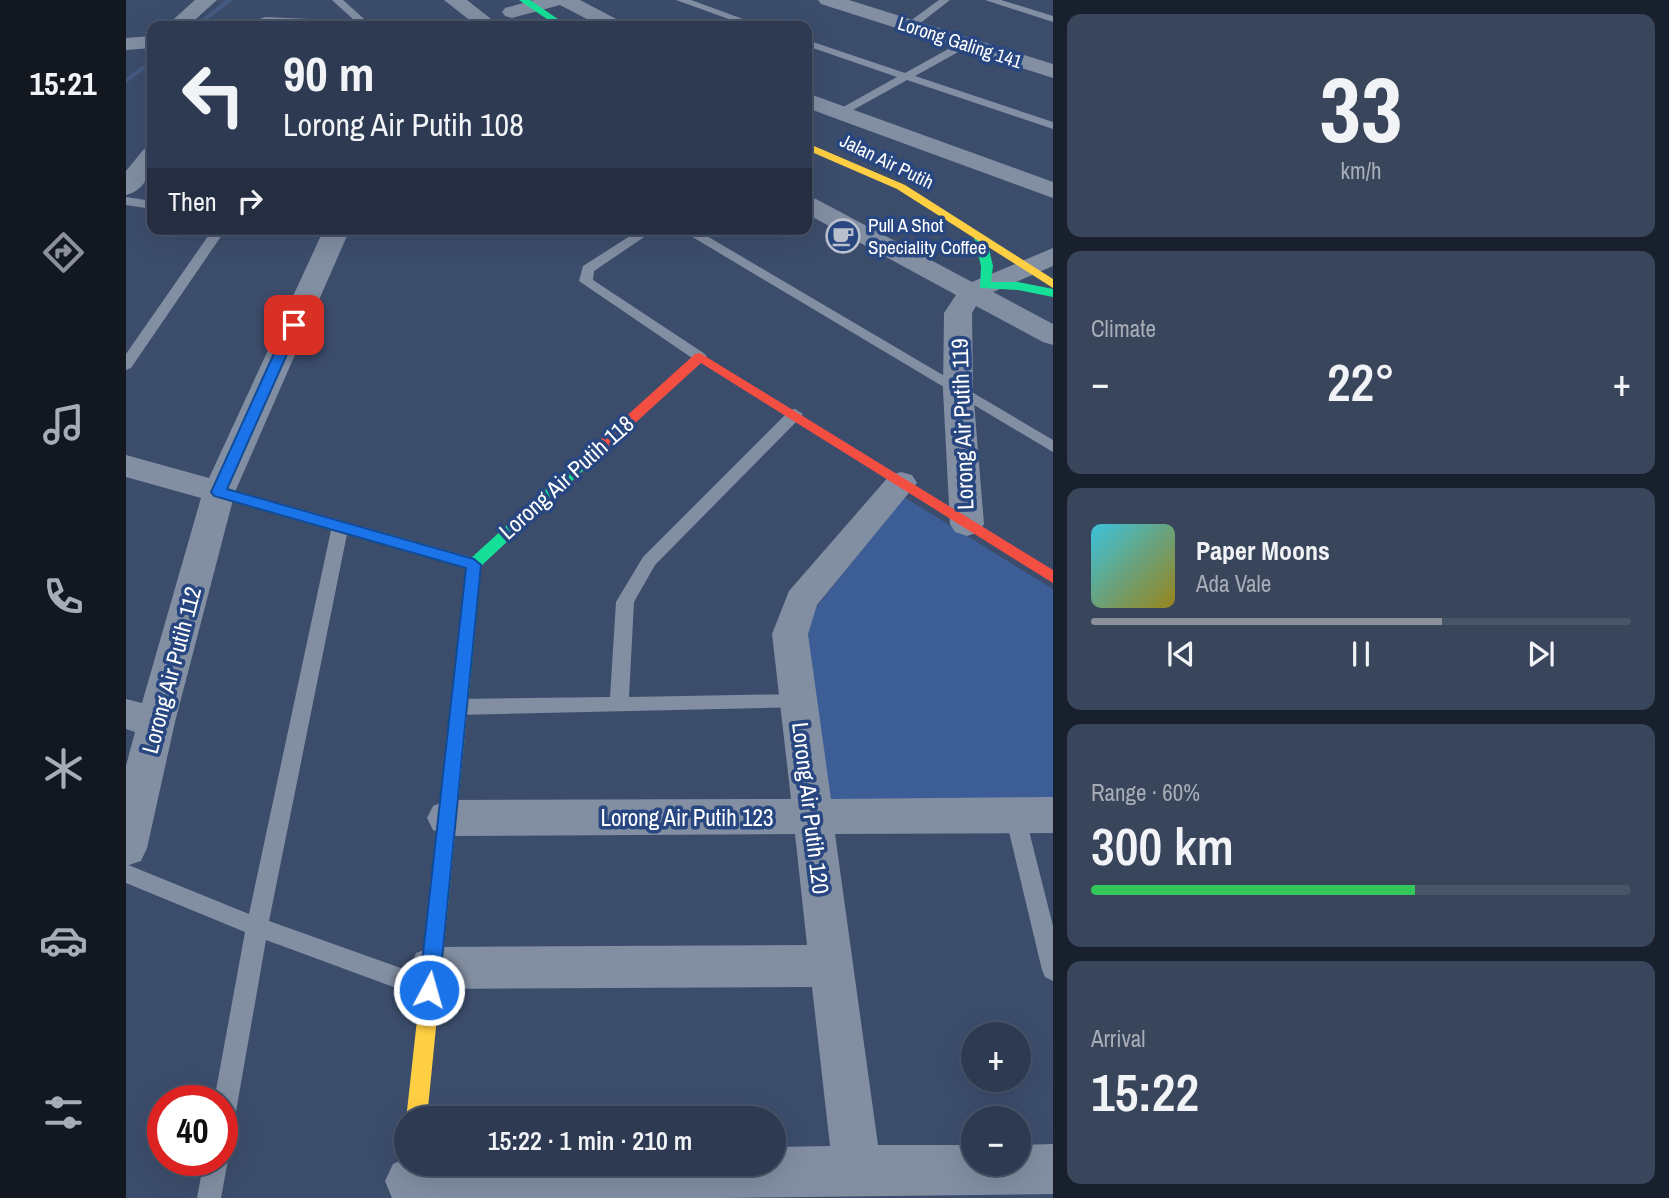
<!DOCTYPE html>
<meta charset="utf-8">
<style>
:root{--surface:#2d3a51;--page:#39455b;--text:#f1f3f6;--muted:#a7adb7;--line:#485468;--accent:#8c9099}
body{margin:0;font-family:"Archivo Narrow",sans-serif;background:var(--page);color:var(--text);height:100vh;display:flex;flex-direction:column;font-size:26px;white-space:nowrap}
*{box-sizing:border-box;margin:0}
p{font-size:23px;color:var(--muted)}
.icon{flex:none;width:38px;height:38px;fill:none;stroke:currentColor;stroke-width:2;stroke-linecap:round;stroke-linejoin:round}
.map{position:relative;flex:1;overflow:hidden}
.sheet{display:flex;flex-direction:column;gap:14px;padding:14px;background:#19202d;width:616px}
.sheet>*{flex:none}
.banner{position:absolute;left:21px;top:21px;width:665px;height:214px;border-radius:14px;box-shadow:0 7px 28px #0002,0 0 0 2px var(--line);background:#2d3a51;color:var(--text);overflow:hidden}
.tools{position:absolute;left:835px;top:1022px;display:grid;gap:14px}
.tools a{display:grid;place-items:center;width:70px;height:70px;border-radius:50%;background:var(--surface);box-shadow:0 7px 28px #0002,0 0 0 2px var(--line);font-size:35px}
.speed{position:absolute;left:21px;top:1085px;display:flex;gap:14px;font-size:35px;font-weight:700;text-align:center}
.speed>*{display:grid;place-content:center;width:91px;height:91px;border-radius:50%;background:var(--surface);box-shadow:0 7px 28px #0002,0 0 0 2px var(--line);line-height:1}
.speed .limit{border:10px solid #d22;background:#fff;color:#111}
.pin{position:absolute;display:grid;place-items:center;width:60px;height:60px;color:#fff;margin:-30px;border-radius:14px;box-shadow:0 4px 10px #0006}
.me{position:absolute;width:77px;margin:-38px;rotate:6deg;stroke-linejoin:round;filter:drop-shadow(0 0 5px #0008)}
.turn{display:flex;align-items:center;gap:24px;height:147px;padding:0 21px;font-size:32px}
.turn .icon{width:91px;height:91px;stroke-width:2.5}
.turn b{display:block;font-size:49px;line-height:60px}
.then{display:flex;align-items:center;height:66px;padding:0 21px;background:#0003;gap:14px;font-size:26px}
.big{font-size:52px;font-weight:600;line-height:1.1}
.sheet .card{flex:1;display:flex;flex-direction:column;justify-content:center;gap:10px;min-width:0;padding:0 24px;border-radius:14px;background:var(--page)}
.sheet .dial{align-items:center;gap:0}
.dial b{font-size:91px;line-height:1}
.song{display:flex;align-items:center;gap:21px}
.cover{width:84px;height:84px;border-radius:10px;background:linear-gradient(135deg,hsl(190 70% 55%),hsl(50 70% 35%))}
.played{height:7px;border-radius:4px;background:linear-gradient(90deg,var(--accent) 65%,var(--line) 65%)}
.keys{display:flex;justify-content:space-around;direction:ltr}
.heat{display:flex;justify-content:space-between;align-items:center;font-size:38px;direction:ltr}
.charge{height:10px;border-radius:5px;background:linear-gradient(90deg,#34c759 60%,var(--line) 0)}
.trip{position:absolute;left:268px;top:1106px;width:392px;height:70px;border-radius:35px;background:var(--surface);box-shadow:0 7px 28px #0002,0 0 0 2px var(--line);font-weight:600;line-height:70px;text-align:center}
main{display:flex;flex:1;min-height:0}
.tabs{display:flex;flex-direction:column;width:126px;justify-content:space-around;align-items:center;background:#121720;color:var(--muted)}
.tabs .icon{width:49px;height:49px}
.tabs .on{color:var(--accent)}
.tabs b{font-size:32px;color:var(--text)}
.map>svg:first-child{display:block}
.green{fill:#3d5d96}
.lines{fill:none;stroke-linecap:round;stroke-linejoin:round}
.stream{fill:#445b83;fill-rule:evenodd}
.lane{fill:#828ea2;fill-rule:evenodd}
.street{fill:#828ea2;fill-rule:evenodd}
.fast{fill:#16e098;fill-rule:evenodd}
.slow{fill:#ffcf43;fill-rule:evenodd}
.jam{fill:#f24e42;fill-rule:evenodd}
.route{fill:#1a73e8;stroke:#114b97;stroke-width:2}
.labels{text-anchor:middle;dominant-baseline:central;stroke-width:7;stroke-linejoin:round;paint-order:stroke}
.far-street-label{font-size:19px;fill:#fff;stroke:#284780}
.far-poi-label{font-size:19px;fill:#fff;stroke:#284780;text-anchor:start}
.street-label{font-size:23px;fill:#fff;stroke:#284780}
</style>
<main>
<nav class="tabs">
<b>15:21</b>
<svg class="icon on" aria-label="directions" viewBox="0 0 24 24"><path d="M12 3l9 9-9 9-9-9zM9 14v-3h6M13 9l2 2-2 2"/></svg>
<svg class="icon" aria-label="music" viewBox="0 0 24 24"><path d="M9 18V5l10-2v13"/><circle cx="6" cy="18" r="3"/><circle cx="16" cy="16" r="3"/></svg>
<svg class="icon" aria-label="phone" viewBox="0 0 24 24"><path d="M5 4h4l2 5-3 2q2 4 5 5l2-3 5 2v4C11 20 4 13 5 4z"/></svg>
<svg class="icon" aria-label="climate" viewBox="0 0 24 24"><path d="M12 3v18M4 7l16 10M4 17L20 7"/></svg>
<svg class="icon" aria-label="car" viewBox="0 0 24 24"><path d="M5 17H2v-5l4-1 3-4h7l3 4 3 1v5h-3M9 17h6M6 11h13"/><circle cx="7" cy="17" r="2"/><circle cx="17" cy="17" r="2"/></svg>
<svg class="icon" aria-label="filters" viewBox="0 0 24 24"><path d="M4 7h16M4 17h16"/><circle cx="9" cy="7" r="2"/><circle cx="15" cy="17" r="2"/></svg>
</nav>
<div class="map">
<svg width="927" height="1198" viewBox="0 0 927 1198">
<rect width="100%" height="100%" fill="#3c4d6c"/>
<path class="green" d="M778 497 927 589V805L704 804 680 620Z"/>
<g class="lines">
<g class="stream">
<path d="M100 0H107L73 26H67Z"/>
<path d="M26 59V64L0 83V78Z"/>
</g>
<g class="lane">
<path d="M206 0H217L246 26 140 23 114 26 139 17 229 21Z"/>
<path d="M550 0H565L636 26H622Z"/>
<path d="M813 0H824L788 28H780V24Z"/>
<path d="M859 0H875L927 16V22Z"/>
<path d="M681 40 779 73 835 42H843V46L789 76 927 122V129L781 80 718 115H710V111L771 77 681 46Z"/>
<path d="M0 197 26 201V209L0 205Z"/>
<path d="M87 229H100L5 368 0 370V354Z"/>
<path d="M515 229H530L468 271 467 280 579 354 581 357 579 360H569L453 281 457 266Z"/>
<path d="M553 229H569L927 440V452Z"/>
<path d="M669 409 677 414 674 418 529 565 508 602 503 697 672 694 679 697 681 702 679 707 333 715 326 712 324 707 326 702 333 699 484 697 490 602 517 557 664 410Z"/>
<path d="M93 486 348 558 357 564 348 570 221 534 143 921 300 977 308 980 311 988 308 996 300 999 140 940 108 1123 104 1131 96 1135V1101H88L119 932 0 883V864L123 914 205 530 87 496 85 492 87 488Z"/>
<path d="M889 806 896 809 899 815 927 926V981L919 977 916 970 879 815 882 809Z"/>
<path d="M96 1150 102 1160 95 1198H71L78 1160H96Z"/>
</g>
<g class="street">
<path d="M69 0H91L62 26H40Z"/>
<path d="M318 0H341L374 26H351Z"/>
<path d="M408 0H454L496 22 499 26H474L434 5 386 18 379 16 376 12 379 8Z"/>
<path d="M692 0H723L927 64V78L695 4Z"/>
<path d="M26 36V48L0 50V38Z"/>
<path d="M681 93 927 182V198L681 108Z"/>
<path d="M26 147C27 166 22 190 0 195V171L18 149Z"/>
<path d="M681 197 690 199 846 282 927 248V266L867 292 927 324V345L917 342 850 306 846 313 847 390 858 524 853 532 841 536 829 532 824 524 817 390 818 313 830 295 681 214Z"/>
<path d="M198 229H224L109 492 49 722 21 848 15 861 0 866V766L9 732 0 729V699L16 703 75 498 0 477V455L83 478Z"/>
<path d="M775 472 786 475 791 483 691 605 682 634 705 799 927 797V833L709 834 752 1145H847V1164H892V1145L927 1144V1194L594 1198H266L259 1181 267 1164 280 1158V1164H648V1147L704 1146 686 987 306 989 290 983 284 968 290 953 306 947 681 945 669 834 321 836 307 830 301 818 307 806 321 800 665 799 646 634 663 591 764 475Z"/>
</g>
<g class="fast">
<path d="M393 0H404L442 26H431Z"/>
<path d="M854 233 860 237 867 266 865 282H892L927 289V297L892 290 854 288 855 266 848 237Z"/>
<path d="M469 447 474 449 476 452 474 455 355 566 345 674 343 679H331L329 674 343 560 464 449Z"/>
</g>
<g class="slow">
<path d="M681 143 779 185 927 279V288L771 189 681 150Z"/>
<path d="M337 667 343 669 345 674 301 1118 280 1120 329 674 331 669Z"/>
</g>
<path class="jam" d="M574 353 927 570V583L575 363 474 455H464L462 452 464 449 569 354Z"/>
</g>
<path class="route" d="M168 321 174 325 101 489 348 559 355 565 313 990 310 997 303 999 296 997 293 990 340 568 88 496 85 492 161 325Z"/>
<defs>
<symbol id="cafe-ring" viewBox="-11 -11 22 22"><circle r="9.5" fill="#284780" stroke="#bbc1cc" stroke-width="1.5"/><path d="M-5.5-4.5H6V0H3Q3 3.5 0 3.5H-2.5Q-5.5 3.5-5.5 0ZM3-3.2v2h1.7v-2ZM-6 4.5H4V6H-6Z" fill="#bbc1cc"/></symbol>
</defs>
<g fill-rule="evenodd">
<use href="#cafe-ring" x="698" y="217" width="38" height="38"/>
</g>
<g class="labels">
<g class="far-street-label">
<text transform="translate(834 42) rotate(18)">Lorong Galing 141</text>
<text transform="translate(761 161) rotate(26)">Jalan Air Putih</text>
</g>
<g class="far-poi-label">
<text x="742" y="225">Pull A Shot<tspan x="742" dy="22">Speciality Coffee</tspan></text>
</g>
<g class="street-label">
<text transform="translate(836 424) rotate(-92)">Lorong Air Putih 119</text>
<text transform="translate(440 477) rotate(-42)">Lorong Air Putih 118</text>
<text transform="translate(45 670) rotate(-75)">Lorong Air Putih 112</text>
<text transform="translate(685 808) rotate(83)">Lorong Air Putih 120</text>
<text x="561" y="817">Lorong Air Putih 123</text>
</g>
</g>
</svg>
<div class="tools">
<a>+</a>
<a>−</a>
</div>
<div class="speed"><div class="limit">40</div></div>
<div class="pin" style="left:168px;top:325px;background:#d93025"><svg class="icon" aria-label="arrive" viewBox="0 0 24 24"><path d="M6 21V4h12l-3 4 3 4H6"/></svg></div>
<svg class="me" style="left:303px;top:990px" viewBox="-20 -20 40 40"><circle r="17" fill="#1a73e8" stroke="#fff" stroke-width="3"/><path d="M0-11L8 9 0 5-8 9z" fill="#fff"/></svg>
<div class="trip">15:22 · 1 min · 210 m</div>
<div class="banner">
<div class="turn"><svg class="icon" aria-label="left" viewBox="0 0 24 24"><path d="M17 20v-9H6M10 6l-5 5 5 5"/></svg><div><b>90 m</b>Lorong Air Putih 108</div></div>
<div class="then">Then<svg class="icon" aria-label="right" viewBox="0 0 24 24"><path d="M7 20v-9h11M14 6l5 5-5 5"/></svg></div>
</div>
</div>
<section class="sheet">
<div class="card dial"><b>33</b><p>km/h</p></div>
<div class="card"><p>Climate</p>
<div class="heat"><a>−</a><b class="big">22°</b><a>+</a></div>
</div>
<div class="card">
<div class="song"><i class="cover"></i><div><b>Paper Moons</b><p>Ada Vale</p></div></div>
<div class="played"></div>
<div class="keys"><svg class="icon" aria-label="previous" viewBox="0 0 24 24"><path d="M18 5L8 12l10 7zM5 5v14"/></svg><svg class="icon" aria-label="pause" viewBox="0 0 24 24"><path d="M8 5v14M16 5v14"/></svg><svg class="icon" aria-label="next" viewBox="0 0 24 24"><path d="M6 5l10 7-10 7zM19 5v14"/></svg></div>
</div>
<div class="card"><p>Range · 60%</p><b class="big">300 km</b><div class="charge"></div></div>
<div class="card"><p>Arrival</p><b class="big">15:22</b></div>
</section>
</main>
